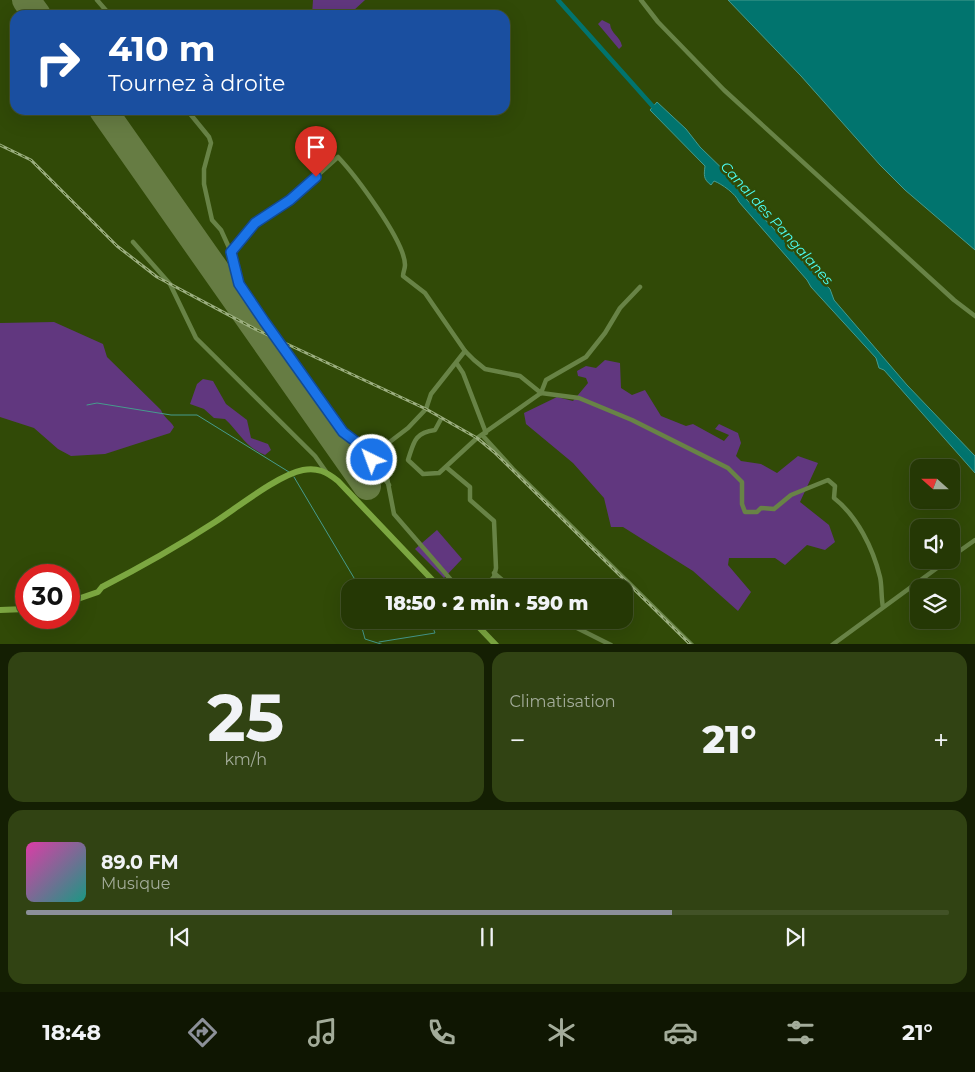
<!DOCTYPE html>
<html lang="fr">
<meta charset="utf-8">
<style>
:root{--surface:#253805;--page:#314313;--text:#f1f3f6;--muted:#a3ac9a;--line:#425227;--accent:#8c9099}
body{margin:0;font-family:Montserrat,sans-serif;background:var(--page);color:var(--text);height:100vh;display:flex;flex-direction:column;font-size:19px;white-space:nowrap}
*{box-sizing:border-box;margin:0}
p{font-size:16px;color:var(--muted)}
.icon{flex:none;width:28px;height:28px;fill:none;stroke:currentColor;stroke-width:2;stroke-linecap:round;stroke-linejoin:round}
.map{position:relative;height:644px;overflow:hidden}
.panel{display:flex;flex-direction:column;gap:8px;padding:8px;background:#141f03;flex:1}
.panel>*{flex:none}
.guide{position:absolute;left:10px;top:10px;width:500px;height:105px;border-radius:15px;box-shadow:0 5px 20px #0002,0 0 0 1px var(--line);background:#1a4fa0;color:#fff;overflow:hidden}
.needle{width:32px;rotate:291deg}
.fabs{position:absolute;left:910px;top:459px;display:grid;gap:10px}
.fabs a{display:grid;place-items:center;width:50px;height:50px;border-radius:10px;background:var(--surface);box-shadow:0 5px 20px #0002,0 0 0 1px var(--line);font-size:25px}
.speed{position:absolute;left:15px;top:564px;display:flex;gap:10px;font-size:25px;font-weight:700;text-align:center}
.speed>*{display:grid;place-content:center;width:65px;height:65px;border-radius:50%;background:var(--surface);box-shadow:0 5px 20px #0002,0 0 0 1px var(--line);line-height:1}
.speed .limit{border:8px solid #d22;background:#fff;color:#111}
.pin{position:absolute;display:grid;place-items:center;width:42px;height:42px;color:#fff;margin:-51px -21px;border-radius:50% 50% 50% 0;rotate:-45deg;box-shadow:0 0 5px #0007}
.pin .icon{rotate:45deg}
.me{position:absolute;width:55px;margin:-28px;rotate:318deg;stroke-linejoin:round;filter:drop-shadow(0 0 4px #0008)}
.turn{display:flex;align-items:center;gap:18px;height:105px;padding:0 15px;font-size:22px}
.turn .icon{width:65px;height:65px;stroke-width:2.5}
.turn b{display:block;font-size:35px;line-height:42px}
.big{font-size:38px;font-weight:800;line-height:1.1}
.panel .tile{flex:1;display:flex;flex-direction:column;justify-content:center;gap:8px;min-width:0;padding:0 18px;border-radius:15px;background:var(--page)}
.panel .dial{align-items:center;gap:0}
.dial b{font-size:65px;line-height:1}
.song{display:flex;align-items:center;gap:15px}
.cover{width:60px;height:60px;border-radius:8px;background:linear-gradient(135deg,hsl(320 70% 55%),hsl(170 70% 35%))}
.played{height:5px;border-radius:2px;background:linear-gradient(90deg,var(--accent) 70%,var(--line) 70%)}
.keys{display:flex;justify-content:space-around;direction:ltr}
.heat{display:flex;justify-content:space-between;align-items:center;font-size:28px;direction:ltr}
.panel .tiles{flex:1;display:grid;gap:8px;grid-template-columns:1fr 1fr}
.tile:last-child{grid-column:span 2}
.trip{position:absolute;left:341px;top:579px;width:292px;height:50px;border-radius:15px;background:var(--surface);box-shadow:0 5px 20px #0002,0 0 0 1px var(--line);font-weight:800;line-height:50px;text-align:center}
.dock{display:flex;height:80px;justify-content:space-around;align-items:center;background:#0f1602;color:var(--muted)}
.dock .icon{width:35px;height:35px}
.dock .current{color:var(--accent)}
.dock b{font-size:22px;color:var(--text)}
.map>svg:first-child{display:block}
.green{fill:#61377f}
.water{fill:#01746e;stroke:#469b8d}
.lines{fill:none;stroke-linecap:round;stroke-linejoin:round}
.stream{stroke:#469b8d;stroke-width:1}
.canal{stroke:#01746e;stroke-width:4.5}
.runway{stroke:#667c43;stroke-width:28}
.minor{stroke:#688346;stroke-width:4.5}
.secondary{stroke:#7ca741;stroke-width:6}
.rail-casing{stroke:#9bae7f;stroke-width:3}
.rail{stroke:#314a07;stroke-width:1;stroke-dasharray:4;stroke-linecap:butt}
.route-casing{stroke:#114b97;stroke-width:12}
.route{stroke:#1a73e8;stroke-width:9}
.labels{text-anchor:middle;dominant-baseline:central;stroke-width:5;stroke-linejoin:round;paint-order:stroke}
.water-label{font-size:14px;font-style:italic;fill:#4cfdf2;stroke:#314a07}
</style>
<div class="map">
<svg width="975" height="645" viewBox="0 0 975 645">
<rect width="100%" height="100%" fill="#314a07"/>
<g class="green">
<path d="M313 0H365L353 11 356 15H312Z"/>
<path d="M602 20 610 24C611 34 620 36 622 46L619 49 598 24Z"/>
<path d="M54 322 103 344 107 357 161 410C164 418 170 420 174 427L170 433 105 454 71 456 58 449 34 428 0 417V323Z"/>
<path d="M605 360 620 363 621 388 632 395 645 390 661 416 686 426 693 424 724 441 729 435 715 429 719 424 738 433 741 443 736 456 741 461 761 464 777 473 798 456 818 463 800 502 829 525 835 542 825 550 807 545 785 565 775 558H729L728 565 751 592 738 611 693 571 623 527H611L604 498 573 463 526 424 524 413 557 397 573 401 588 383 586 378 578 376 577 371 586 366 596 368Z"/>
<path d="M203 379 213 381 226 404 247 420 251 438 268 444 271 450 265 455C245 447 240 433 225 419L214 418 204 409 190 404 197 384Z"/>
<path d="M437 530 462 559 444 578 415 549Z"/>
</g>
<g class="water">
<path d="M728 0H975V250L905 190 880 165 801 76Z"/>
<path d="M657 102 686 129 700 147 737 183 747 200 783 239 792 245 793 251 830 289 834 300 907 385 975 456V473L884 370 879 368 876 358 811 287 807 280 739 202C736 194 722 184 714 181L711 185C703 179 704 175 705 166L650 110Z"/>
</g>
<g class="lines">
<g class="stream">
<path d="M87 405 97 403 171 415H197L289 472"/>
<path d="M294 477 360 588"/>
<path d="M352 620V627L362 628 365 639 384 645"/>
<path d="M379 642 435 633 430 620"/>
</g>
<path class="canal" d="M558 0 657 111"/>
<g class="runway">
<path d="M26 0 37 15"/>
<path d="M103 110 367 486"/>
</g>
<g class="minor">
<path d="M97 0 110 15"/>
<path d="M641 0 658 22 724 90 954 300 975 316"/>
<path d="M187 110 209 137 211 143 204 169V184L212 220 221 230 231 252 239 284 328 414 343 433 363 447 389 485"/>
<path d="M133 242 170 284 196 338 315 456 327 473"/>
<path d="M231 252 255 223 290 200 338 157C355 175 405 241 405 265 405 269 403 272 403 276L425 293 465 351 474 360 485 369 520 376 541 393 546 380 586 357 605 333 620 308 640 287"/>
<path d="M457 364 463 373 486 433"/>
<path d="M441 419 435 430C414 433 414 442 408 460L423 474 439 473 477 438 541 393 579 398 632 420 728 468 742 482V504L745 512H757L761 508 774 509 791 495 828 480 835 486 834 498C857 516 873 548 880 577 882 585 881 598 883 607"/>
<path d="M483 436 513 469 692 645"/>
<path d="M446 467 470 487V500L494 521 496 568 494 577 484 588"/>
<path d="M951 557 975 540"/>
<path d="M494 573 512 588"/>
<path d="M458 588 394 514 383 457 387 444 408 428 426 409 431 394 465 351"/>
<path d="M561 620 611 645"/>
<path d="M832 645 948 560"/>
</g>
<g class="secondary">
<path d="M69 602 98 592 102 587C141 567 178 546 215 522 238 507 278 475 303 470 317 467 327 472 338 481L440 588"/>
<path d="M0 610 26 609"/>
<path d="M472 620 496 645"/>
</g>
<defs>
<path id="rail" d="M0 145 31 160 117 246 157 277 257 330 426 409 477 438 494 452 691 645"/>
</defs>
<use href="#rail" class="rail-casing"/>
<use href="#rail" class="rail"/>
</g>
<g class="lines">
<defs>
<path id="route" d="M316 177 290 200 255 223 231 252 239 284 264 321 343 432 363 447 372 460"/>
</defs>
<use href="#route" class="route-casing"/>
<use href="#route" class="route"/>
</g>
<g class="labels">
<g class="water-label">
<text transform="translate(777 223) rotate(48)">Canal des Pangalanes</text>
</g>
</g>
</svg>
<div class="fabs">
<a><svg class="needle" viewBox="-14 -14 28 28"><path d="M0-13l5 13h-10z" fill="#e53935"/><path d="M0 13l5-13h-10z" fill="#a3ac9a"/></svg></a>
<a><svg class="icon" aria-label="sound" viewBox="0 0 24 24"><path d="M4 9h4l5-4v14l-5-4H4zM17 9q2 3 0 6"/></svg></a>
<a><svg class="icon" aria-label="layers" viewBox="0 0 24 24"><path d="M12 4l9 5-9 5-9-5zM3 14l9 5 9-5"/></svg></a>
</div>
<div class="speed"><div class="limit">30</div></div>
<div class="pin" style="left:316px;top:177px;background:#d93025"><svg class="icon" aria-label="arrive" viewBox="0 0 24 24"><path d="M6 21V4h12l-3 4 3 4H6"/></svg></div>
<svg class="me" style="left:372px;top:460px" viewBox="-20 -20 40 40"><circle r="17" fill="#1a73e8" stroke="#fff" stroke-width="3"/><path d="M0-11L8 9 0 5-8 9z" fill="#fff"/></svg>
<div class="trip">18:50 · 2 min · 590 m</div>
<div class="guide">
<div class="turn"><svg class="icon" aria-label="right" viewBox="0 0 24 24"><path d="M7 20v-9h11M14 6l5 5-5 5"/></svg><div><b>410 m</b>Tournez à droite</div></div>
</div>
</div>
<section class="panel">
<div class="tiles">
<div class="tile dial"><b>25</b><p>km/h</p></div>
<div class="tile"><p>Climatisation</p>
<div class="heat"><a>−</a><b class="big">21°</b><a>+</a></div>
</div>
<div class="tile">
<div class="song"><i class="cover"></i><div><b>89.0 FM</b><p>Musique</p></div></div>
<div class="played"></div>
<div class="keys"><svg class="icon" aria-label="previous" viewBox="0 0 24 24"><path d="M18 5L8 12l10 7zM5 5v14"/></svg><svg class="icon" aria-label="pause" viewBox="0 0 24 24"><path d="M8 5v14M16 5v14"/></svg><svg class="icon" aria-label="next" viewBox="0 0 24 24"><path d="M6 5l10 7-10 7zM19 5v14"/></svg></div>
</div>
</div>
</section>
<nav class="dock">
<b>18:48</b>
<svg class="icon current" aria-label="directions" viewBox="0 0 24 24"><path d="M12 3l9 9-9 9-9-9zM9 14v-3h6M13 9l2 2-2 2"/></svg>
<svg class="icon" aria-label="music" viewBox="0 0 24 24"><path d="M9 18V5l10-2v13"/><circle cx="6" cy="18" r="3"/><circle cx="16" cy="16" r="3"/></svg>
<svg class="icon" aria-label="phone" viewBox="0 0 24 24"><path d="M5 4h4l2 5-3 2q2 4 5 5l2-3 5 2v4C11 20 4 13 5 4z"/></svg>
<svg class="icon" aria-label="climate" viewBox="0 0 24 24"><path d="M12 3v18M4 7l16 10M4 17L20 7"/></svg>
<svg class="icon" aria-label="car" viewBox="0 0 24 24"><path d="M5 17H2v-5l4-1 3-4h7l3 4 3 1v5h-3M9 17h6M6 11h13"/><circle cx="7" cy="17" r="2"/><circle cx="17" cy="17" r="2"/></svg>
<svg class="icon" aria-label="filters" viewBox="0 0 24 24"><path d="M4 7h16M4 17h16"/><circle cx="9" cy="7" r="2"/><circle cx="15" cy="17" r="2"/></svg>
<b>21°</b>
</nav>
